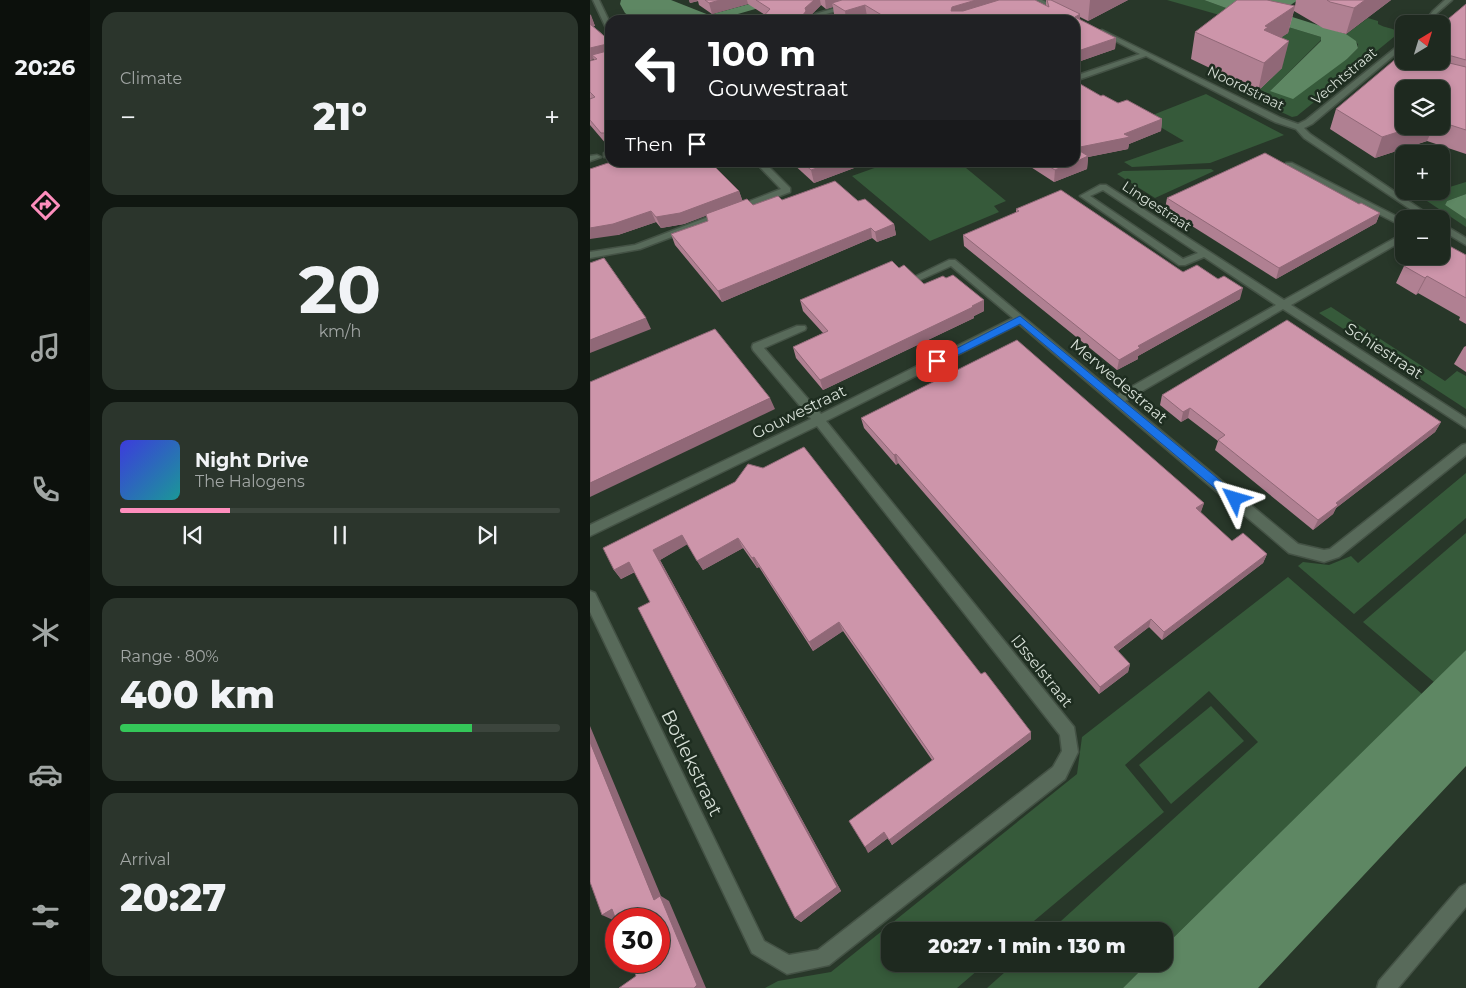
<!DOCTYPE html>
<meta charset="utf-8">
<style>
:root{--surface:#1e291f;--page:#2b352c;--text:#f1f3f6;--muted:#a1a6a4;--line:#3c453d;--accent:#fe8ebd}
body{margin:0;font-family:Montserrat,sans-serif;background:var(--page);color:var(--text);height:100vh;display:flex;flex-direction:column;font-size:19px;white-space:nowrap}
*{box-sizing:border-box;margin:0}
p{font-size:16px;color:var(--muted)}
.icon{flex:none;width:28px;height:28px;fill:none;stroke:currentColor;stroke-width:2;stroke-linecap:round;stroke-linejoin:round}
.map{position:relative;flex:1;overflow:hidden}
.details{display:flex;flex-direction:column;gap:12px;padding:12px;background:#101711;width:500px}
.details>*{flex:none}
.hud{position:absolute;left:15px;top:15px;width:475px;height:152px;border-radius:15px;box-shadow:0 2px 8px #0003,0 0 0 1px var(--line);background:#202124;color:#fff;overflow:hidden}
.needle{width:32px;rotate:38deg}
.tools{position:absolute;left:805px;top:15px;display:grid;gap:10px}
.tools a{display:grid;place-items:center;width:55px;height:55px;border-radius:10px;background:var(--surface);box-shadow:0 2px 8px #0003,0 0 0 1px var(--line);font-size:25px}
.speed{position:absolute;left:15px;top:908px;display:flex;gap:10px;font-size:25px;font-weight:700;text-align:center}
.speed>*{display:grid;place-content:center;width:65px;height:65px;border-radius:50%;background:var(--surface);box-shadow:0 2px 8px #0003,0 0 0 1px var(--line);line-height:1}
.speed .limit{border:8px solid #d22;background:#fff;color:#111}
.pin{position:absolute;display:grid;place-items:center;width:42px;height:42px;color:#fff;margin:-21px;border-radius:10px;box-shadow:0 2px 8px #0006}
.me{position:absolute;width:55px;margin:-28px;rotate:310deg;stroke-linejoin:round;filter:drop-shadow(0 0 4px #0008)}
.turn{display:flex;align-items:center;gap:18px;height:105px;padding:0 20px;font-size:22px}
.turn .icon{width:65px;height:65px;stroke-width:2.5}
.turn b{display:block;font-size:35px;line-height:42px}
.then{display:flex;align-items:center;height:48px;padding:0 20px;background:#0003;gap:10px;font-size:19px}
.big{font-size:38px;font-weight:800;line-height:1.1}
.details .widget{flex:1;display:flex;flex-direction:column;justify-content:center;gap:8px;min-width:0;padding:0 18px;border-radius:15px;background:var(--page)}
.details .dial{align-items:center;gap:0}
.dial b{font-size:65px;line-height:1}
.song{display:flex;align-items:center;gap:15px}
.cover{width:60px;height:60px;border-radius:8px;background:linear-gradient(135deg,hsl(240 70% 55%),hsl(180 70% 35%))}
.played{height:5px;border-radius:2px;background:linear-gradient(90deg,var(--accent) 25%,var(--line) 25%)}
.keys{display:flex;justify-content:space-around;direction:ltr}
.heat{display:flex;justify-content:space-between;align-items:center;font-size:28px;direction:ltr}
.charge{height:8px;border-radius:4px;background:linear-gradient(90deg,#34c759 80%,var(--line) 0)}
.trip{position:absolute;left:291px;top:922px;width:292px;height:50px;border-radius:15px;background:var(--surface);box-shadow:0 2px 8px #0003,0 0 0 1px var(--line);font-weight:800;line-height:50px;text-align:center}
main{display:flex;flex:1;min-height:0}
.tabs{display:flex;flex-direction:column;width:90px;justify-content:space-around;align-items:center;background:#0c100c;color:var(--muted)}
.tabs .icon{width:35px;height:35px}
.tabs .current{color:var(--accent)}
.tabs b{font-size:22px;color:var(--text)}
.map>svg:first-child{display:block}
.green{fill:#365a3a}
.water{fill:#5e8763}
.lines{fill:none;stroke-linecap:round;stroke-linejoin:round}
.minor-casing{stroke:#445245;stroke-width:3}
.minor{fill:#586a5a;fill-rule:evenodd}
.wall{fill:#b08092;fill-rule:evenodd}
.shaded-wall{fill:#906877}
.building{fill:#cd95aa;stroke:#906877}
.route{fill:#1a73e8;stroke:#114b97}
.labels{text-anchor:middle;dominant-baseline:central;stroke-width:5;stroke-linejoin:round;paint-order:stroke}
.far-street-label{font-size:14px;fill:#d5ded5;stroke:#1e2d20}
.street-label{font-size:16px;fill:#d5ded5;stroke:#1e2d20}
.near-street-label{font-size:19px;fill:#d5ded5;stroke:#1e2d20}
</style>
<main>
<nav class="tabs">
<b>20:26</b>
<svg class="icon current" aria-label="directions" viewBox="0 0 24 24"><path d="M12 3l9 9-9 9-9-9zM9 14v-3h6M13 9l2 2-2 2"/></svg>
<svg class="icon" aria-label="music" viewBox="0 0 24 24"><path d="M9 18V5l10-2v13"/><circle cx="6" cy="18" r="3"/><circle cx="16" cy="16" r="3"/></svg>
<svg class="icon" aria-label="phone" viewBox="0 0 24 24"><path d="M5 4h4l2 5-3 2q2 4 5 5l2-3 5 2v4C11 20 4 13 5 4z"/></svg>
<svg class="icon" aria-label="climate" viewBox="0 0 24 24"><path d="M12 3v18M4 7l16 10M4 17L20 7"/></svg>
<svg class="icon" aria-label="car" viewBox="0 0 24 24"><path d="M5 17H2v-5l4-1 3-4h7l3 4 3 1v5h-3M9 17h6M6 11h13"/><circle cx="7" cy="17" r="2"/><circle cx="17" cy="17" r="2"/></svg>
<svg class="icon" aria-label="filters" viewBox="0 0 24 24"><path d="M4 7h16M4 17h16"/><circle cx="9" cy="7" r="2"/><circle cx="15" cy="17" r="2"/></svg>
</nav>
<section class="details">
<div class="widget"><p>Climate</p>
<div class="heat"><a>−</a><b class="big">21°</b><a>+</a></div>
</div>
<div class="widget dial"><b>20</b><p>km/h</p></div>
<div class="widget">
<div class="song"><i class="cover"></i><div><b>Night Drive</b><p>The Halogens</p></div></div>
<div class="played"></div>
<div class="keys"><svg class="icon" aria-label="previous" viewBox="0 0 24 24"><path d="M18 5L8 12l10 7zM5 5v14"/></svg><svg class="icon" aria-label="pause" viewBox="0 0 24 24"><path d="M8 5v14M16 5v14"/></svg><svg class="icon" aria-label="next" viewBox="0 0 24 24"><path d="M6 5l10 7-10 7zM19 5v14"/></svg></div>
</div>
<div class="widget"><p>Range · 80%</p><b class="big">400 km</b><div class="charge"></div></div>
<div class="widget"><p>Arrival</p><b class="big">20:27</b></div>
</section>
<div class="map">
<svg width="876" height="988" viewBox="0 0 876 988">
<rect width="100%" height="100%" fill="#283729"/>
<g class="green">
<path d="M577 0H614L636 8 731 37V40L680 91 757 59 768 48V44L756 34 778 18 788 21V24C795 28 803 28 810 32L707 116 702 117 650 93V86L654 85 668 91 654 22Z"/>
<path d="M616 94 694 135 620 163 542 167 534 162 594 141 555 118Z"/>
<path d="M301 162 370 163 416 201 404 206 409 212 340 241 262 176Z"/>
<path d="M621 169 624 171 565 198 527 174 533 171Z"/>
<path d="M876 182V194L857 201 855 205 876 219V227L837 201 840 193Z"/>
<path d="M741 307 855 381 867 371 876 376V409L729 313Z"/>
<path d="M876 473V518L764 614 708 566 713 562 739 565 761 556 768 563Z"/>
<path d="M876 533V650L844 682 773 622Z"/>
<path d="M698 577 832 694 575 946V931H460L668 742 619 691 535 765 574 812 432 931H300V964H395L367 988H175L188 981 241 972 487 774 492 737Z"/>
<path d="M621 706 654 741 581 804 549 765Z"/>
<path d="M424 964H557L533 988H397Z"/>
</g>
<g class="water">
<path d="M31 0H81L119 15 174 0H197L127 20H45L35 13 30 4Z"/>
<path d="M614 0H708L693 10 696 15 756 34 766 41 768 48 757 59 703 99 680 91 731 41V37L636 8Z"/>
<path d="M876 194V219L855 205 857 201Z"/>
<path d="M876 650V766L668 988H533L557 964H575V946Z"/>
</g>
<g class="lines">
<defs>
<g id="minor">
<path d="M3 0H9L20 23V32L17 30Z"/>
<path d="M444 0H452L473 11 468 12Z"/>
<path d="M855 0H862L847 13 839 24H833L843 11Z"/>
<path d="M259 4 261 7 229 16 226 20H219L225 14Z"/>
<path d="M512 30 691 118 708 124 716 120 814 41V47L722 124 714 128 720 134 845 219H835L714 138 706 129 685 122 556 56 485 81V76L550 54 510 33 509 32Z"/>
<rect x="14" y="153" width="6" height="4"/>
<path d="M7 155 11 157 0 161V156Z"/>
<path d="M165 162H174L200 188V192L50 249 0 258V252L45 245 191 189Z"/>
<path d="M696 163H702L814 220V227L696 167Z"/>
<path d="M510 185H516L694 300 814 233V240L701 305 876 418V428L693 309 535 401 708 544 734 550 740 549 872 445 876 444V455L749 557 734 562 699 553 429 324 236 421 484 727 488 752 475 779 239 965 197 974 162 953 0 612V591L5 593 174 941 199 955 228 950 463 767 472 751 470 735 227 426 0 536V525L221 419 163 350 162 347 163 344 207 326H215L216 328 215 330 174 348 231 414 423 318 361 266 330 280 327 281 322 278 359 260H365L527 395 686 305 614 257 595 265H589L490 196ZM513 190 608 253 593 259 500 196Z"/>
<path d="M851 223 876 238V245L851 230Z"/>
<path d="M876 884V907L808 988H787L789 981 870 887Z"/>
</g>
</defs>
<use href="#minor" class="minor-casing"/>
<use href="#minor" class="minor"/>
</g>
<g class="wall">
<path d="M99 0H445L456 6V0H538L498 21 490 17V20L526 38 525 49 485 63V20H283L277 16 263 20H254L244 14 243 7 236 9 231 5 218 18 175 15 158 4 122 14 109 5 108 1 100 3Z"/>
<path d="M706 0H801L756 34 733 28 704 11 698 33 691 37 692 68 668 91 601 59 605 32 705 6Z"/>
<path d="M876 4V154L837 141 785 158 740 129 746 109 851 61V25ZM851 89V126H814Z"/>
<path d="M0 14 5 26H3L20 41V145H17L0 125V99H1L0 98V61L4 60V59L0 60Z"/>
<path d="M511 96 528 103 572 119 571 131 539 144 538 149 498 157 497 169 464 182 433 162H485Z"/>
<path d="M21 162 149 191 152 200 163 205 192 200 268 201 304 224 306 235 287 242 282 238 132 302 85 245 81 234 118 221 117 215 94 224 71 228 66 222 28 235Z"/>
<path d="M201 162H280L224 183Z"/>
<path d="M577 198 769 204 790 213 786 223 686 279 575 209Z"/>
<path d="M426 209 593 272 650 299 548 356V359L527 370 374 246 373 235 426 213Z"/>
<path d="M876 255V324L869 320 870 317 828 293 826 295 806 283 814 266Z"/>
<path d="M309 268 334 284 356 278 394 300V311L384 316V318L233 390 206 358 203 347 233 333 213 311 210 300Z"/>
<path d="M876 346V372L864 364 874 347Z"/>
<path d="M572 395 851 422 845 432 746 508 743 514 723 530 625 450 628 441 598 418 591 422 570 405Z"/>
<path d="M271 418 614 503 610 513 642 541 677 554 673 563 572 640 559 627 528 651 540 664 538 672 509 694 308 463 306 465 274 428Z"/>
<path d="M145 482 391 674 441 732V739L302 845 298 838 278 853 342 760 253 631 223 651 169 567 167 568 153 548 113 570 97 544 70 560 251 891 211 922 205 918 60 602 45 572 31 579 24 570Z"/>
</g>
<g class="shaded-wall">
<path d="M99 0H107L108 1 100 3Z"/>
<path d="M130 0H157L158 4 122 14 119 3Z"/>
<path d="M224 0H230L231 5 218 18V20H209L215 8Z"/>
<path d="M235 0H267L242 3 243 7 236 9Z"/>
<path d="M386 0H421L362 20 361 11 362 7Z"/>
<path d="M500 0H538L498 21Z"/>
<path d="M775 0H801L756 34 764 8Z"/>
<path d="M275 5 277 16 263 20H256L255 11Z"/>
<path d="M705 6 698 33 673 50 668 57 675 26Z"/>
<path d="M490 14V25L485 17Z"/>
<path d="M0 15H1L5 26 0 27Z"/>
<path d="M526 38 525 49 485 63V52Z"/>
<path d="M699 41 692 68 668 91 674 63Z"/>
<path d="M17 44 20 53 2 55 4 59 0 60V48Z"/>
<path d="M572 119 571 131 539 144 538 149 498 157 497 169 464 182 465 170 483 162H485V148L534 134Z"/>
<path d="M827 126H844L837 141 785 158 792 137Z"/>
<path d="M244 162H280L224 183 221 170Z"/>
<path d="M149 191 153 202 94 224 71 228 66 217Z"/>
<path d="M61 211 66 222 28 235 0 239V228Z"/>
<path d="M790 213 786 223 686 279 689 268Z"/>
<path d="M304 224 306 235 287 242 285 232Z"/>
<path d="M281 228 282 238 132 302 128 291Z"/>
<path d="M837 276 828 293 826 295 835 278Z"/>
<path d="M653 288 650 299 548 356V359L527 370 529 360 548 346Z"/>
<path d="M394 300V311L384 316V318L233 390 230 380Z"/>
<path d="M56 318 61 329 0 353V340Z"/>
<path d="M180 398 185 409 0 497V483Z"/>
<path d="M600 408 598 418 591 422 593 412Z"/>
<path d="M851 422 845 432 746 508 743 514 723 530 728 520 746 503Z"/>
<path d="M306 454 308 463 306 465 304 455Z"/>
<path d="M614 503 611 512 603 518 606 508Z"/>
<path d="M92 535 98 544 70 560 251 891 211 922 205 918 63 550Z"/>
<path d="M148 538 153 548 113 570 107 561Z"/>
<path d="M677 554 673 563 572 640 574 632Z"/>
<path d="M164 557 169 567 167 568 162 558Z"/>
<path d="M39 562 46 571 31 579 24 570Z"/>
<path d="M561 619 559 627 522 655 524 647Z"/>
<path d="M249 622 253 631 223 651 219 642Z"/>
<path d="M540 664 538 672 509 694 510 687Z"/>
<path d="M0 726 71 896 79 901 116 988H104L64 900 0 742Z"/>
<path d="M441 732V739L302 845 299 840Z"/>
<path d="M294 832 298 838 278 853 275 847Z"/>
<path d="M22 909 33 913 23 920 12 915Z"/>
</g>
<g class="building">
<path d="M115 0H130L119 3Z"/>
<path d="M166 0H224L215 8 216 11 209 20H170L180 9Z"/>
<path d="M252 0H386L362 7 361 11H373L409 0H445L459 7 457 0H461L490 14 485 17 526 38 485 52V20H300L275 5 255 11 242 3Z"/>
<path d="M647 0H677L705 6 675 26 678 27 674 30 699 41 674 63 605 32Z"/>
<path d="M737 0H775L764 8 740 2Z"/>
<path d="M876 4V60L851 53V25Z"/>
<path d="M0 24 20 41V133H11L0 120V99L5 97 0 92V61L7 59 2 55 17 51V44L0 48Z"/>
<path d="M814 52V61H851L876 67V130L851 122V89H814V126H827L792 137 746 109Z"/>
<path d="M485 81 511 96 513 95 528 103 537 100 572 119 534 134 540 137 485 148Z"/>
<path d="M485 148 498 156 485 162Z"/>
<path d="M675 153 769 204 771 203 790 213 689 268 577 198Z"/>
<path d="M21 162H120L149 191 90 213 66 217 61 211 23 224 0 228V169Z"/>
<path d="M212 162H244L221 170Z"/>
<path d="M452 162H483L465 170Z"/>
<path d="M245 181 268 201 275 199 304 224 285 232 281 228 128 291 81 234 118 221 116 214 157 199 163 205 188 196 192 200Z"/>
<path d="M471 190 593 272 607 265 628 279 634 276 653 288 548 346 550 348 529 360 373 235 429 211 426 209Z"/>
<path d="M852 242 876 255V298L837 276 835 278 814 266 830 256H851V243Z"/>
<path d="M14 258 56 318 0 340V263Z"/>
<path d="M302 261 309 268 314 265 334 284 353 276 356 278 363 275 394 300 382 306 383 307 230 380 203 347 238 331 210 300Z"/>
<path d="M697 320 851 422 746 503 748 505 728 520 628 440 635 435 600 408 593 412 572 395Z"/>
<path d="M125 329 180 398 0 483V382Z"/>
<path d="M427 340 614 503 606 508 642 541 653 533 677 554 574 632 561 619 524 647 540 664 510 687 306 454 304 455 271 418Z"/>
<path d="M214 447 391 674 395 672 441 732 299 840 294 832 275 847 259 821 344 759 249 622 219 642 164 557 162 558 148 538 107 561 92 535 63 550 247 887 205 918 48 608 60 602 39 562 24 570 13 548 145 482 158 464 173 468Z"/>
<path d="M0 742 64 900 70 896 107 985 104 988H29L46 976 41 961H69V919H26V920L22 909 12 915 0 882Z"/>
</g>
<path class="route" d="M430 316 649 496 650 499 649 502H641L430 324 350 364 347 365 342 361Z"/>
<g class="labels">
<g class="far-street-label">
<text transform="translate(754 76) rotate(-40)">Vechtstraat</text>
<text transform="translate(656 88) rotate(26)">Noordstraat</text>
<text transform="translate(567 206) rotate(33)">Lingestraat</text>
</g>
<g class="street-label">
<text transform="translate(794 351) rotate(33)">Schiestraat</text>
<text transform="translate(529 381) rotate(40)">Merwedestraat</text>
<text transform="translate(209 412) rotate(-26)">Gouwestraat</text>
<text transform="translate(452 671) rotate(51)">IJsselstraat</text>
</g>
<g class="near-street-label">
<text transform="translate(102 763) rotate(64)">Botlekstraat</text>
</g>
</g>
</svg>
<div class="tools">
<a><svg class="needle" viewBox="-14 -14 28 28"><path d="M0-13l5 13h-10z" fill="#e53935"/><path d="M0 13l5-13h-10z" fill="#a1a6a4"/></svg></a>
<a><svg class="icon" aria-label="layers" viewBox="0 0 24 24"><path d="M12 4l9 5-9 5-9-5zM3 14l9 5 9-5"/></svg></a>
<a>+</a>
<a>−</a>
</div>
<div class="speed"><div class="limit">30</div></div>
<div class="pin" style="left:347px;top:361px;background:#d93025"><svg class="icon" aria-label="arrive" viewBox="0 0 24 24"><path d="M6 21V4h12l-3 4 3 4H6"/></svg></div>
<svg class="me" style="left:645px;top:499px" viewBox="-20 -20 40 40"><path d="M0-17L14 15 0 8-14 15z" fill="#1a73e8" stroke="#fff" stroke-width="4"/></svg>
<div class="trip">20:27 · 1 min · 130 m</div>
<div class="hud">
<div class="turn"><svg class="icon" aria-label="left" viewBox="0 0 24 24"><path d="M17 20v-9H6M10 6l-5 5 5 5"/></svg><div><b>100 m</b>Gouwestraat</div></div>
<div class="then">Then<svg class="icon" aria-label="arrive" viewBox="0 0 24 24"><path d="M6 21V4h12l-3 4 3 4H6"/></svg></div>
</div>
</div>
</main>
